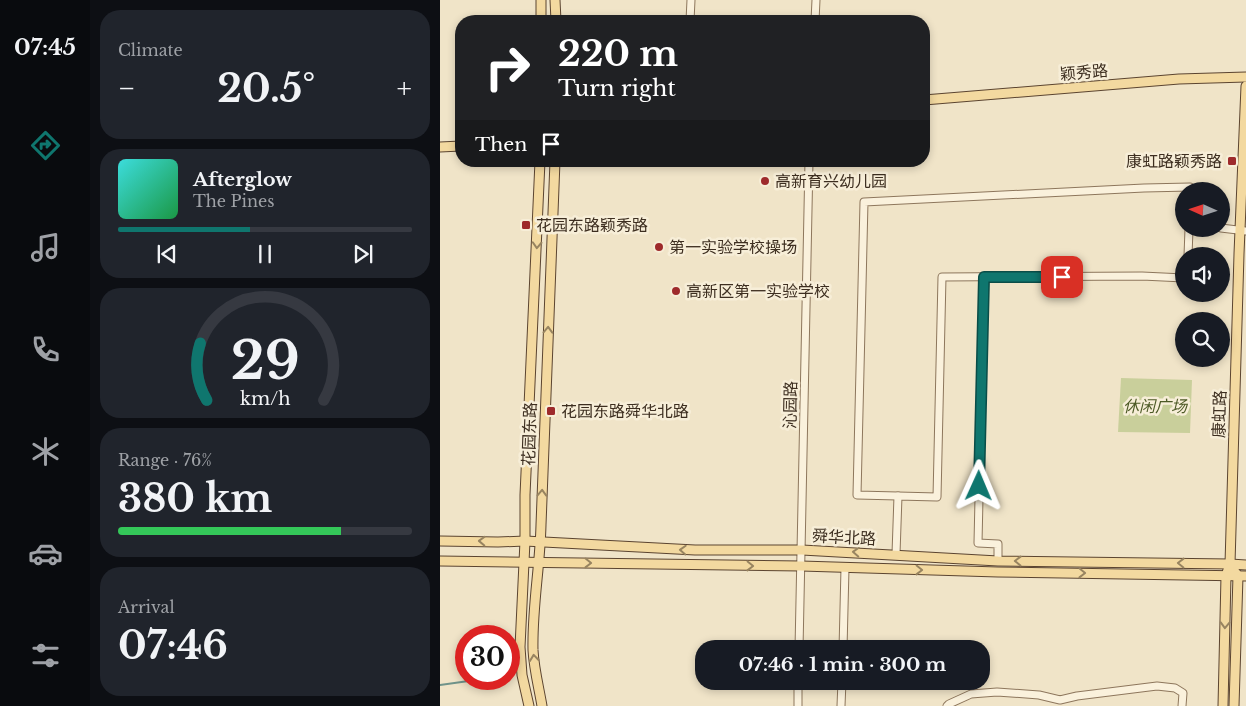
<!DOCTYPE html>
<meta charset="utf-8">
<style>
:root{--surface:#171b24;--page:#20242c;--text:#f1f3f6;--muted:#9ea1a6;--line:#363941;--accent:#0f766e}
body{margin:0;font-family:"Libre Baskerville","Noto Sans SC",serif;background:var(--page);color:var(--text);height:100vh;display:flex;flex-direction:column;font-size:19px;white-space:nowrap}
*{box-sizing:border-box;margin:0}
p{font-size:16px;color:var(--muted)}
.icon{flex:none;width:28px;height:28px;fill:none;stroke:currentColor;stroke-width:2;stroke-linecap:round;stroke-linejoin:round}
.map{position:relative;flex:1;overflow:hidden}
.drawer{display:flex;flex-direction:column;gap:10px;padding:10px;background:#0d0f14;width:350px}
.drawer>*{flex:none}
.guide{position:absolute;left:15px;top:15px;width:475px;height:152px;border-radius:20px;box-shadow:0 2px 8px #0003;background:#202124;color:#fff;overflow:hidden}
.needle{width:32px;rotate:273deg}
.controls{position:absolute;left:735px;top:182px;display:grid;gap:10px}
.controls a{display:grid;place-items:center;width:55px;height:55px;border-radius:50%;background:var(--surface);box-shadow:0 2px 8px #0003;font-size:25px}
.speed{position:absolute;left:15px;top:625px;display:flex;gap:10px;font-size:25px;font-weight:700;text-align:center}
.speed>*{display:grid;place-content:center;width:65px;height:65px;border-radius:50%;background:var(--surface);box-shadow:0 2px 8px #0003;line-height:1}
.speed .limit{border:8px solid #d22;background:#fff;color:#111}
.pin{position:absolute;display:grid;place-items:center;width:42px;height:42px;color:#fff;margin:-21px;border-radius:10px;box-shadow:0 2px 8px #0006}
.me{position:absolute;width:55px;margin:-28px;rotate:1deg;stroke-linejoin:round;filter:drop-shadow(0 0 4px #0008)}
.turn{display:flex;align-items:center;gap:18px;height:105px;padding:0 20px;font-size:22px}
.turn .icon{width:65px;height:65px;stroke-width:2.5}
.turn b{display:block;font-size:35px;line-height:42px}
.then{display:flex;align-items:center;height:48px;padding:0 20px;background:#0003;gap:10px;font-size:19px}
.big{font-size:38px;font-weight:800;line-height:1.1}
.drawer .tile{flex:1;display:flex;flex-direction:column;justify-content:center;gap:8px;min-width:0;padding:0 18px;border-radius:20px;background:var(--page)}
.drawer .dial{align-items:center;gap:0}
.dial svg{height:130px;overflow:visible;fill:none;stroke:var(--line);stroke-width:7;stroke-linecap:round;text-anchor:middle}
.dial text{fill:var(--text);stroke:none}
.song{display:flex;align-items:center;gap:15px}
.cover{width:60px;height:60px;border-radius:8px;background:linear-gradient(135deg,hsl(180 70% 55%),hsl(140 70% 35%))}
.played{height:5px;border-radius:2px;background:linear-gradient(90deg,var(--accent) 45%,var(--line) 45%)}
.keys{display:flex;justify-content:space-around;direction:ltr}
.heat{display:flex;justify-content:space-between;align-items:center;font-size:28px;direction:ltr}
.charge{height:8px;border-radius:4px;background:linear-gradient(90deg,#34c759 76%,var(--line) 0)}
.trip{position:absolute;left:255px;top:640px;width:295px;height:50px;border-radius:20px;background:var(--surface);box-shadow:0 2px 8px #0003;font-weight:800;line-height:50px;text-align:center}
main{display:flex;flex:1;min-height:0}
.menu{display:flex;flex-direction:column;width:90px;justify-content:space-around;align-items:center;background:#090b0e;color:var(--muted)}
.menu .icon{width:35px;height:35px}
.menu .on{color:var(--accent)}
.menu b{font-size:22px;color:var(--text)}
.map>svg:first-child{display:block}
.green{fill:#c9cf9b}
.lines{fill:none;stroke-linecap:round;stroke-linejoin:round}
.stream{stroke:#6f938a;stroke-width:2}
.minor-casing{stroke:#8d765c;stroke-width:9}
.major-casing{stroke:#5b4430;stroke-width:11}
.minor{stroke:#faf1dc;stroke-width:7}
.major{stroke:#f3d9a0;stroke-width:9}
.oneway{stroke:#988460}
.route-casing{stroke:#0a4d48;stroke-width:12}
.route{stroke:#0f766e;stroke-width:9}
.poi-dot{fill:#9e2a2b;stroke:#f7eed8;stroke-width:2}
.labels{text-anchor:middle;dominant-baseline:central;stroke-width:5;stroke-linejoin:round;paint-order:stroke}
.street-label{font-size:16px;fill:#3d2e20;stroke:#f7eed8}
.poi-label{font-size:16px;fill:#3d2e20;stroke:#f7eed8;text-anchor:start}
.park-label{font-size:16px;font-style:italic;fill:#4d5a26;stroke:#f7eed8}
</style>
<main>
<nav class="menu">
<b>07:45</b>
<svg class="icon on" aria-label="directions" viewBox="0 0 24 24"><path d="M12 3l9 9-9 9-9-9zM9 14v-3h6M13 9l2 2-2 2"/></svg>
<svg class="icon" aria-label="music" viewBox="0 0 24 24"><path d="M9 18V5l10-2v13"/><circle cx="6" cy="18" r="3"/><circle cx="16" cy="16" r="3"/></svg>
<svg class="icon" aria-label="phone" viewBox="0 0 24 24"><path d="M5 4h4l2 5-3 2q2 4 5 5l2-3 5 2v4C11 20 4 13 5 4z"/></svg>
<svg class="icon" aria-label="climate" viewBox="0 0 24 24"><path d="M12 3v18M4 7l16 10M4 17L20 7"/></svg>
<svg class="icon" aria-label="car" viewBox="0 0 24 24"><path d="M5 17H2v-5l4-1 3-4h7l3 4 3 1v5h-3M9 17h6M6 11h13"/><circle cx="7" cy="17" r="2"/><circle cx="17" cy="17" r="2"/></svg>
<svg class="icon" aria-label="filters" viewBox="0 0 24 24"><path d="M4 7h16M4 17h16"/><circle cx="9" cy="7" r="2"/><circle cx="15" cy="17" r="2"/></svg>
</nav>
<section class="drawer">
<div class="tile"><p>Climate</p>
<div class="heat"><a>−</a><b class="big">20.5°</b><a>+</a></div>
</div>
<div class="tile">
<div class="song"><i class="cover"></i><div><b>Afterglow</b><p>The Pines</p></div></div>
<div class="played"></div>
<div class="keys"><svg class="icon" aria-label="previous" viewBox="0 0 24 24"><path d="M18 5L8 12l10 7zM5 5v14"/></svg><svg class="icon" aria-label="pause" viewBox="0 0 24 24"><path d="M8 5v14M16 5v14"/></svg><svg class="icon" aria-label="next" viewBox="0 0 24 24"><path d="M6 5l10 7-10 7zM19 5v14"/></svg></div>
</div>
<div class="tile dial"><svg viewBox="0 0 100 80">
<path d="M14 69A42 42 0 1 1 86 69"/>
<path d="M14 69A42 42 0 0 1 10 34" stroke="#0f766e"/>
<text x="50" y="56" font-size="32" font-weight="700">29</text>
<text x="50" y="72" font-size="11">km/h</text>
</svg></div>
<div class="tile"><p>Range · 76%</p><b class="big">380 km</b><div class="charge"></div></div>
<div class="tile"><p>Arrival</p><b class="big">07:46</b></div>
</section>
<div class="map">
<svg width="806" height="706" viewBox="0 0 806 706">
<rect width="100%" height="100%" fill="#f0e4c8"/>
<path class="green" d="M681 378 752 380 750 433 678 432Z"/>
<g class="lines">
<g class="stream">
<path d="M69 675 71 674"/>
<path d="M0 685 43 679"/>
</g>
<defs>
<g id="minor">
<path d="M250 21 251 0"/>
<path d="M375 21 376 0"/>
<path d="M781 228 806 231"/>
<path d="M748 256 749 229"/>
<path d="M544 277 538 543 558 544V561"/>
<path d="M458 496 417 495 424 202 704 188 750 187V191"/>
<path d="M456 554 458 496 497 497 502 277 702 276 744 278"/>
<path d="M359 649 369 161"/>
<path d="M403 649 405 568"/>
<path d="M358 706V681"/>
<path d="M401 706 402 681"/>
<path d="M507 706 509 704 531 694 557 692 599 695 620 700 637 696 717 686 735 688 743 693 742 706"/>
</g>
<g id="major">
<path d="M101 0V21"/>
<path d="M115 0 116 21"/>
<path d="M484 100 739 79 806 77"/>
<path d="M0 147 21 146"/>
<path d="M0 541 58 542 85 541 255 550H362L558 561 790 564 806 565"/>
<path d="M0 561 361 566 558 572 806 576"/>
<path d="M89 706 82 675 80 647 85 541V495L100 161"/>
<path d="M102 706C99 688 94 669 93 650 92 608 100 567 101 525 105 404 110 283 115 161"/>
<path d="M783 706 786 576 790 564 799 254 806 86"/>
<path d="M794 706 798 576 795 572"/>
</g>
</defs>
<use href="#minor" class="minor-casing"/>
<use href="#major" class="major-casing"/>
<use href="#minor" class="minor"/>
<use href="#major" class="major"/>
</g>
<defs><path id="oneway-chevron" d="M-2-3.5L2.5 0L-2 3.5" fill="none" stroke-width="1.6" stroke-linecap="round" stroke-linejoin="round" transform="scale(1.25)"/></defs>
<g class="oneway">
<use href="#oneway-chevron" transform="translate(97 245) rotate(93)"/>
<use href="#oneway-chevron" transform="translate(108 330) rotate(-88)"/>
<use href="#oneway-chevron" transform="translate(102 493) rotate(-88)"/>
<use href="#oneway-chevron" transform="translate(42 541) rotate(-178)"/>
<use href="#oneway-chevron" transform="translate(243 550) rotate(-177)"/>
<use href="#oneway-chevron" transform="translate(416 552) rotate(-177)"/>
<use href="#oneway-chevron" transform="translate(578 561) rotate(-179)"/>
<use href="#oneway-chevron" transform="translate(148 563) rotate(1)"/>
<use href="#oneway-chevron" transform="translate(741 563) rotate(-179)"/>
<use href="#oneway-chevron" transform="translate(310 566) rotate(1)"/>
<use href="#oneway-chevron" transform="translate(479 570) rotate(1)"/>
<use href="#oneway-chevron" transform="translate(642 573) rotate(1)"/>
<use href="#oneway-chevron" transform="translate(785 625) rotate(92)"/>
<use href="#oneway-chevron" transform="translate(94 658) rotate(-96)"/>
</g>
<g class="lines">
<defs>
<path id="route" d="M539 486 544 277H622"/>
</defs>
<use href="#route" class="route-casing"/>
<use href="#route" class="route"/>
</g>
<g class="poi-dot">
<rect x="787" y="156" width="10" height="10" rx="2.5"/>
<circle cx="325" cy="181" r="5"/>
<rect x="81" y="220" width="10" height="10" rx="2.5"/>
<circle cx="219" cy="247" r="5"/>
<circle cx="236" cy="291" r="5"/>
<rect x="106" y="406" width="10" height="10" rx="2.5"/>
</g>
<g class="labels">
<g class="street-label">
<text transform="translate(644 72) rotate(-5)">颖秀路</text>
<text transform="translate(350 405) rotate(-89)">沁园路</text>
<text transform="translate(779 414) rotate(-88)">康虹路</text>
<text transform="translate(89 434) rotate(-88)">花园东路</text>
<text transform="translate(404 537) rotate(3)">舜华北路</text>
</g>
<g class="poi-label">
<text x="782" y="161" text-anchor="end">康虹路颖秀路</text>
<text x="335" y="181">高新育兴幼儿园</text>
<text x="96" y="225">花园东路颖秀路</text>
<text x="229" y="247">第一实验学校操场</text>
<text x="246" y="291">高新区第一实验学校</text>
<text x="121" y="411">花园东路舜华北路</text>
</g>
<g class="park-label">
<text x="715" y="406">休闲广场</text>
</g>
</g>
</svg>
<div class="controls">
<a><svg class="needle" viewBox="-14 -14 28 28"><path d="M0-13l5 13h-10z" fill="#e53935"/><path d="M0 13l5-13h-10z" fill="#9ea1a6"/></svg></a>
<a><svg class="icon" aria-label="sound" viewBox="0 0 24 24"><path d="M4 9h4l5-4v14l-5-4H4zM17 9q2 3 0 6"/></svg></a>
<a><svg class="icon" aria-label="search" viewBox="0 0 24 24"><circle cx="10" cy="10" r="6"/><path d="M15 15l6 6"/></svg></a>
</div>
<div class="speed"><div class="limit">30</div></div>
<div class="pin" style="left:622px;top:277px;background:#d93025"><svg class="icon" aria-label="arrive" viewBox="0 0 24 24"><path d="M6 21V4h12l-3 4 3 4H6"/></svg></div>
<svg class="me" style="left:539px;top:486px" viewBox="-20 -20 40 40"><path d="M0-17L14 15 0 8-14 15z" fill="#0f766e" stroke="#fff" stroke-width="4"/></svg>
<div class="trip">07:46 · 1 min · 300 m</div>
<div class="guide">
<div class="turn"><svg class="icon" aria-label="right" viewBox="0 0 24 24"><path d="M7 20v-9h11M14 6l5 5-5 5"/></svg><div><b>220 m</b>Turn right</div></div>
<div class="then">Then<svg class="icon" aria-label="arrive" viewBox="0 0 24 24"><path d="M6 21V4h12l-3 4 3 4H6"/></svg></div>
</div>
</div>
</main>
